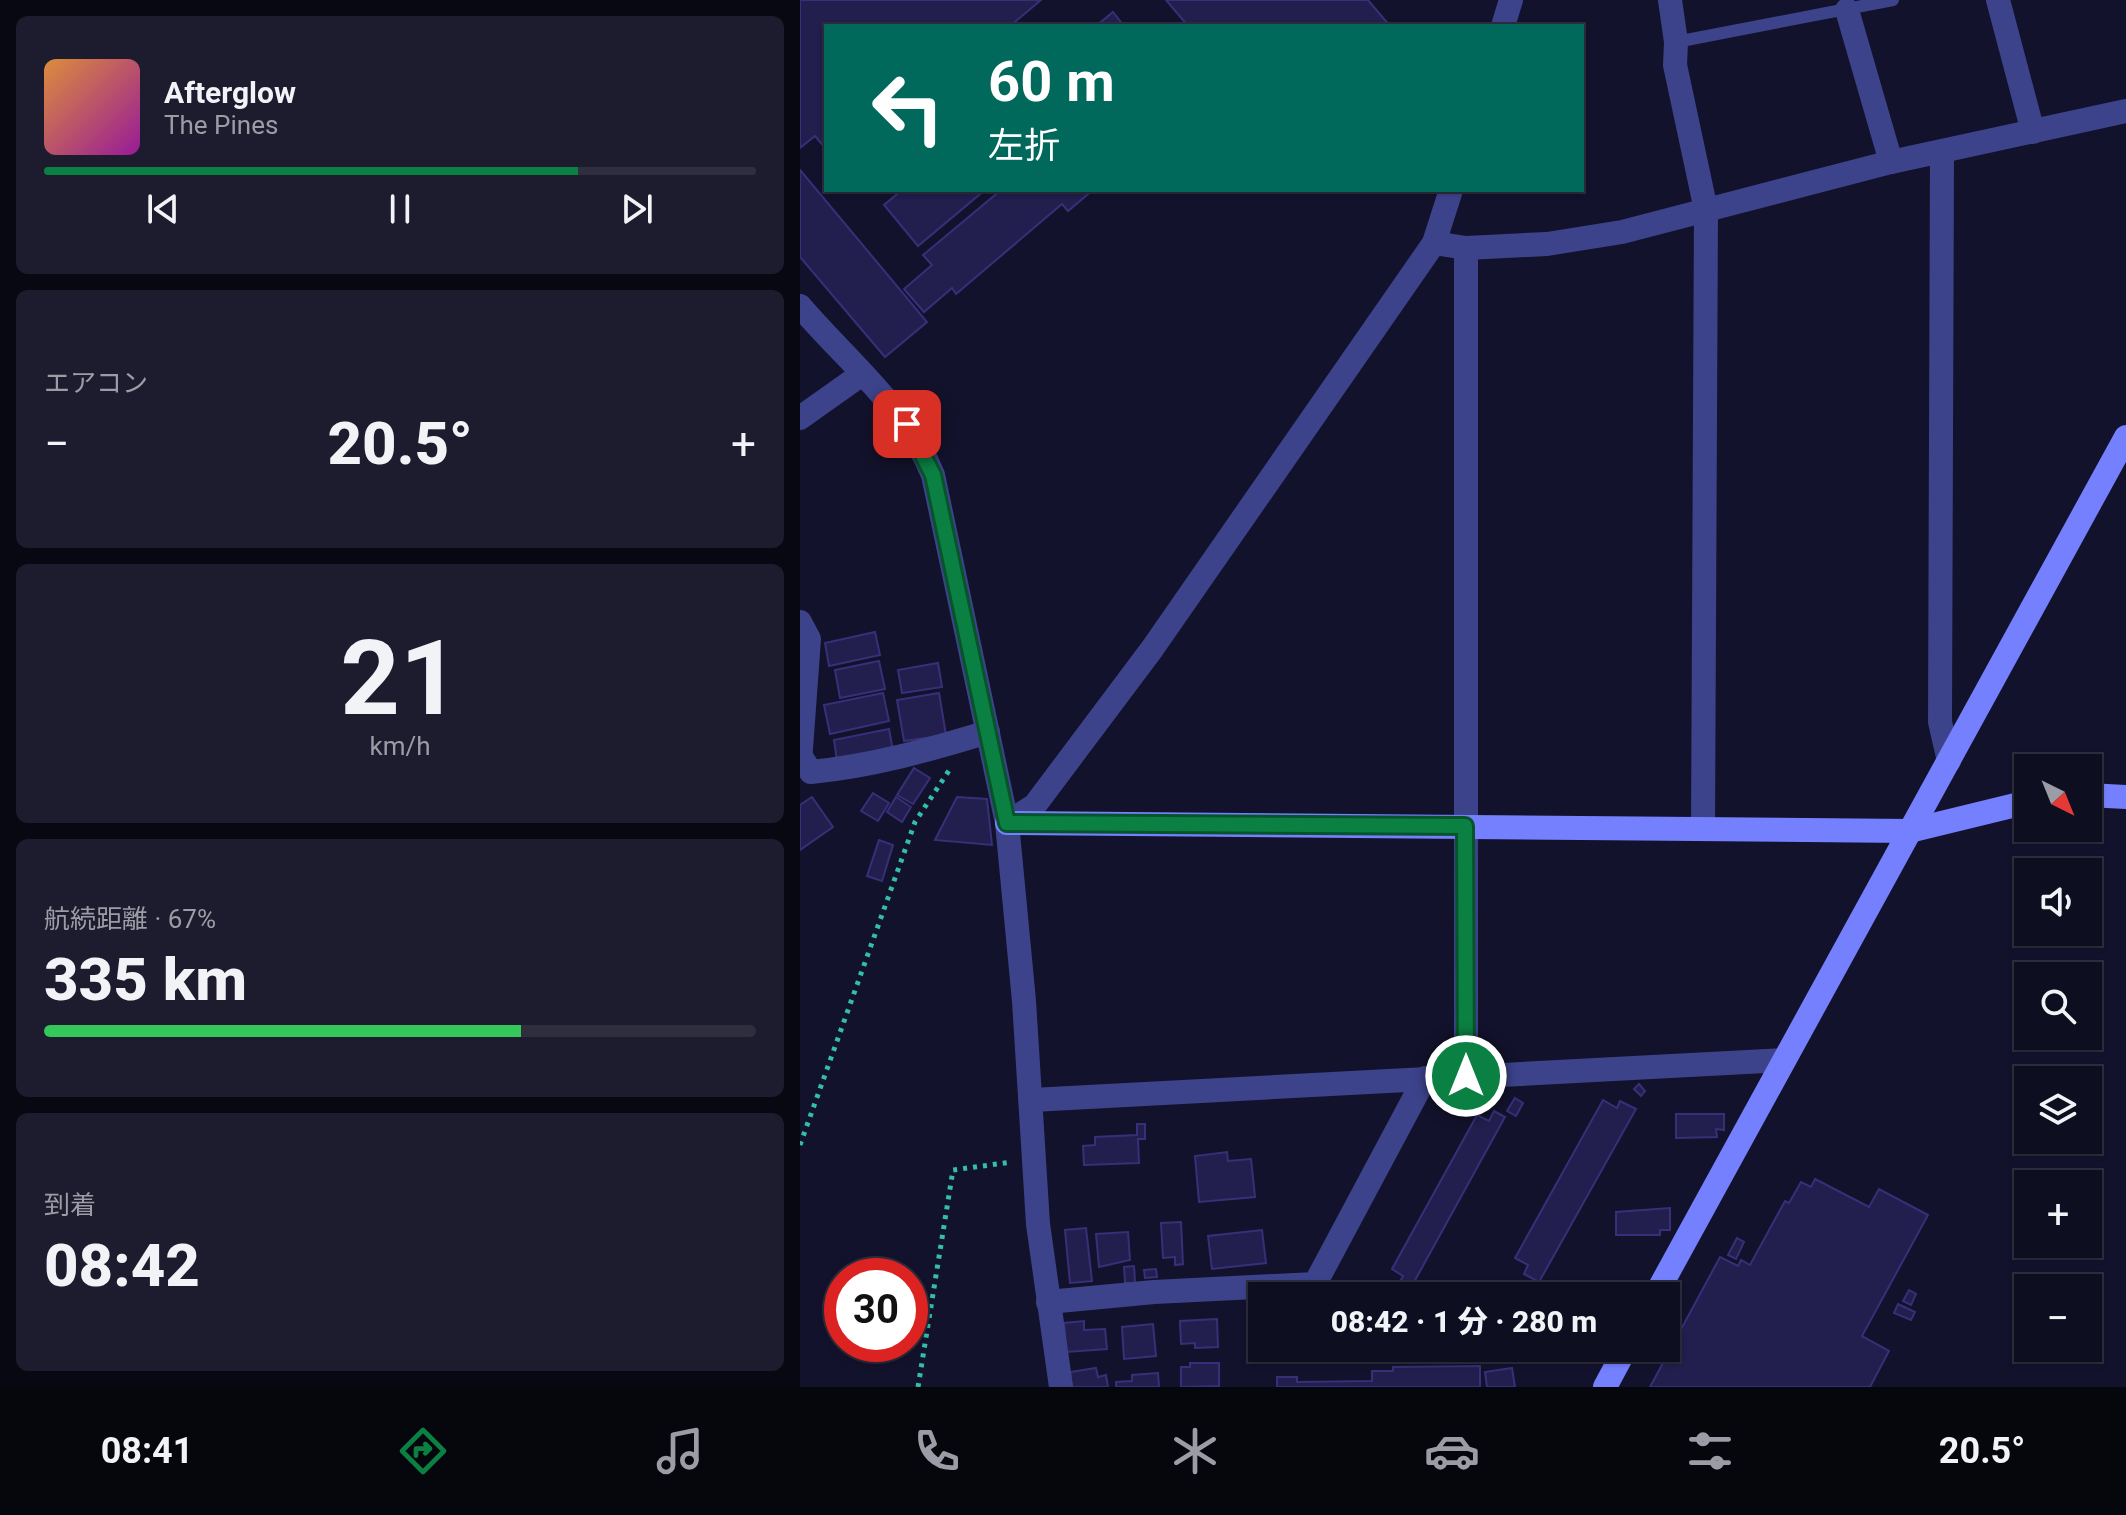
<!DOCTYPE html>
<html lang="ja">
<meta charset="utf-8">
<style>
:root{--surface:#0e0e21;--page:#1c1c2e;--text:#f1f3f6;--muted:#9b9ca5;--line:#2e2e3f;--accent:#0b8043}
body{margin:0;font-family:Roboto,"Noto Sans JP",sans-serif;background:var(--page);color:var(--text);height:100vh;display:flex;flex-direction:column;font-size:30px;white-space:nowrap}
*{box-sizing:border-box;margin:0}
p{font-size:26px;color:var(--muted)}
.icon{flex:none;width:44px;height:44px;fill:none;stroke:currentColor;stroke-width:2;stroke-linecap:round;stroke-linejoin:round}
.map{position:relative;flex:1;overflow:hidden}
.drawer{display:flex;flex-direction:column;gap:16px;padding:16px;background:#080812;width:800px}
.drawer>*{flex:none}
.hud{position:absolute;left:24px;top:24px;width:760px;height:168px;border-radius:0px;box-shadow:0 2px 6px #0004,0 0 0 2px var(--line);background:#00695c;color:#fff;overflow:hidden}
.needle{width:52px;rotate:137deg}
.tools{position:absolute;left:1214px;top:754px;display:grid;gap:16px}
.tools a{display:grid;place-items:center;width:88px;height:88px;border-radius:0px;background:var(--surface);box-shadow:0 2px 6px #0004,0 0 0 2px var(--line);font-size:40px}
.speed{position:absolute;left:24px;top:1258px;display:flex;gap:16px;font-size:40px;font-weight:700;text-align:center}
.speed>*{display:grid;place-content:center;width:104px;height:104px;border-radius:50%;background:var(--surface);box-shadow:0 2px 6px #0004,0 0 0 2px var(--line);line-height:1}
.speed .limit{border:12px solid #d22;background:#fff;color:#111}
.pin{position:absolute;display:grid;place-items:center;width:68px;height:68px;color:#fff;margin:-34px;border-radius:16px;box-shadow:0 4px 12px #0006}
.me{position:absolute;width:88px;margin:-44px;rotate:0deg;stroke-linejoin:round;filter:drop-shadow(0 0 6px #0008)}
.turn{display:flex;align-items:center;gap:28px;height:168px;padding:0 32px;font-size:36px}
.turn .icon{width:104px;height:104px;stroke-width:2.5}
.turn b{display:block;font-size:56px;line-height:68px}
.big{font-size:60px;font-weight:800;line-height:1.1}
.drawer .widget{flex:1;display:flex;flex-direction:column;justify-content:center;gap:12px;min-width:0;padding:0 28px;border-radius:12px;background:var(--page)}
.drawer .dial{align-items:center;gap:0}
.dial b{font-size:104px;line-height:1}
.song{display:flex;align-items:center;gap:24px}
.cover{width:96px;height:96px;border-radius:12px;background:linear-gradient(135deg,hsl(30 70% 55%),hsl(300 70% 35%))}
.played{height:8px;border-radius:4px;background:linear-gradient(90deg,var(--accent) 75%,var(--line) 75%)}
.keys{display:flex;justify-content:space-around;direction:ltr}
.heat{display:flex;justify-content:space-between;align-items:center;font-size:44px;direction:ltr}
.charge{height:12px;border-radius:6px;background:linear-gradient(90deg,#34c759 67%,var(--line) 0)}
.trip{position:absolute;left:448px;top:1282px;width:432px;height:80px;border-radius:0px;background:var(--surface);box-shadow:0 2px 6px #0004,0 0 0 2px var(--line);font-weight:800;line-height:80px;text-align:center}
.menu{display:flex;height:128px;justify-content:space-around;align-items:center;background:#06060d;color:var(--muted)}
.menu .icon{width:56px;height:56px}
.menu .current{color:var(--accent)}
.menu b{font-size:36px;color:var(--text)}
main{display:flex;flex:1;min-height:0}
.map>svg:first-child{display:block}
.building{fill:#221e4d;stroke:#373079;stroke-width:2}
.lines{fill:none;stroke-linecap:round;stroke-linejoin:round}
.path{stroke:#32bea7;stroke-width:5;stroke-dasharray:4 6;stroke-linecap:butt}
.lane{stroke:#3d438b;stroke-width:12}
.street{stroke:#3d438b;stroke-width:24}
.secondary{stroke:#7580fe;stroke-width:24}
.route-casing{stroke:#07532c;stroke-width:20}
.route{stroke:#0b8043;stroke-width:14}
</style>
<main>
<section class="drawer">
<div class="widget">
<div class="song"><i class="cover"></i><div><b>Afterglow</b><p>The Pines</p></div></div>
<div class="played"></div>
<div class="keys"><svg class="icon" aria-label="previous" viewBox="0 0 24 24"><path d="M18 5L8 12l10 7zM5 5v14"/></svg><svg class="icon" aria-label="pause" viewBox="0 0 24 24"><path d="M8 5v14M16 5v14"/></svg><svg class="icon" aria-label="next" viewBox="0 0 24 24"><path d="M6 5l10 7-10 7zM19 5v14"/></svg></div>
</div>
<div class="widget"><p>エアコン</p>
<div class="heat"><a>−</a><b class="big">20.5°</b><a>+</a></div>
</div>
<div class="widget dial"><b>21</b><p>km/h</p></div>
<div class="widget"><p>航続距離 · 67%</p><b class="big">335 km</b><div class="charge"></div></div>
<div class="widget"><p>到着</p><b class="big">08:42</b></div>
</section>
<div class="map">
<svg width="1326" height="1387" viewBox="0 0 1326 1387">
<rect width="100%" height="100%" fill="#13122c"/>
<g class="building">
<path d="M0 0H241L210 26H26V149L15 136 0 148Z"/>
<path d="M366 0H568L590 26H388Z"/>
<path d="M313 12 324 26H296Z"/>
<path d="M0 170 127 322 85 357 0 257Z"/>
<path d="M102 190H185L118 246 84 205Z"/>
<path d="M201 190H293L268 211 262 204 156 294 152 288 124 312 104 289 132 265 123 255Z"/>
<path d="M75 632 80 655 29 666 25 643Z"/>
<path d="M79 661 85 689 40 698 35 670Z"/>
<path d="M138 663 142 687 102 693 98 670Z"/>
<path d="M83 693 89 721 30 734 24 705Z"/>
<path d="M139 693 146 735 104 741 97 700Z"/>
<path d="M89 729 93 751 37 761 34 740Z"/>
<path d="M114 768 130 778 113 804 97 795Z"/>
<path d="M73 793 89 803 78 821 61 811Z"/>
<path d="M12 797 33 827 0 850V805Z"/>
<path d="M96 797 111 807 102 822 87 812Z"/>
<path d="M157 797 187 799 192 845 135 840Z"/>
<path d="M79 840 93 845 82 881 67 876Z"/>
<path d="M839 1084 845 1091 841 1096 834 1089Z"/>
<path d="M715 1098 723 1103 716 1116 707 1111Z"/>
<path d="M803 1100 817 1108 820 1101 836 1109 739 1282 724 1274 728 1265 715 1258Z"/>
<path d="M694 1111 705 1117 608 1293 597 1287 603 1276 592 1269 677 1115 689 1121Z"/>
<path d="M876 1114H924V1130L916 1129 917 1137 876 1138Z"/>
<path d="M337 1124H345V1139H338L339 1163 284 1165 283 1146 295 1145V1137L337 1135Z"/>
<path d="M427 1152 428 1161 451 1159 455 1197 399 1202 395 1156Z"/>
<path d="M1015 1179 1069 1207 1079 1189 1128 1215 1062 1336 1089 1351 1070 1387H850L920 1257 938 1266 941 1260 950 1265 985 1201 989 1203 1001 1182 1011 1187Z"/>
<path d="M870 1208V1230H860V1235H816V1212Z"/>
<path d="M381 1222 383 1264 375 1265V1257L363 1258 361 1223Z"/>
<path d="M286 1228 292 1281 270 1283 265 1230Z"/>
<path d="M462 1230 466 1263 412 1269 408 1236Z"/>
<path d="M328 1232 330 1260 299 1267 296 1234Z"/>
<path d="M937 1238 944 1242 936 1259 928 1255Z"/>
<path d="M334 1266 335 1283H325L324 1267Z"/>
<path d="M356 1269 357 1277 345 1278 344 1270Z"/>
<path d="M674 1284 685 1290 682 1296H667Z"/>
<path d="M1109 1290 1116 1294 1111 1305 1103 1301Z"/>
<path d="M1098 1304 1115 1312 1111 1320 1094 1313Z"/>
<path d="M417 1319 418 1347 395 1348V1343L381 1344 380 1321Z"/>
<path d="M284 1321V1330L305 1329 307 1349 266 1352 264 1323Z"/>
<path d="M353 1324 356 1356 324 1359 322 1327Z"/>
<path d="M390 1363H419V1386L381 1387V1367H390Z"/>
<path d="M680 1366V1387H477V1377H497V1382L572 1381V1371H593V1367Z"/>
<path d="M296 1368 298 1377 306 1375 308 1387H272L270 1372Z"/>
<path d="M712 1368 715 1387H687L685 1372Z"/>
<path d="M358 1373 359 1387H316V1382L332 1381V1375Z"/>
</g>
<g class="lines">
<g class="path">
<path d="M0 1145 115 822 150 769"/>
<path d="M118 1387 153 1170 212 1162"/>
</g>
<path class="lane" d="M876 42 1093 0"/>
<g class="street">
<path d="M870 0 876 42 875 65 906 210 903 829"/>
<path d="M1198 0 1233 132"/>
<path d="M1047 10 1091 162"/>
<path d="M703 26 711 0"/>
<path d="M1142 153 1140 722 1149 761"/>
<path d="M634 243 651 190"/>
<path d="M0 306C47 361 106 407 133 475L207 823 224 1001 238 1224 261 1387"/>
<path d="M0 418 62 374"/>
<path d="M0 622 9 639 0 762"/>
<path d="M3 760 11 772C72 766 129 750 188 732"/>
<path d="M207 823 235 805 352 649 634 243 666 248"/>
<path d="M666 1076V248L747 244 822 232 1091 162 1326 111"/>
<path d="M232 1100 984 1060"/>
<path d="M248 1302 354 1292 515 1284 625 1078"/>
</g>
<g class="secondary">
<path d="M1288 795 1326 797"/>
<path d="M207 823 1109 831 1228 802"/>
<path d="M855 1296 1326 437"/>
<path d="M805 1387 826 1348"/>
</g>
</g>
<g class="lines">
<defs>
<path id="route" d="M107 424 133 475 207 823 665 826 666 1076"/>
</defs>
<use href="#route" class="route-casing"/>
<use href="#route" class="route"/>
</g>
</svg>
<div class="tools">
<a><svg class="needle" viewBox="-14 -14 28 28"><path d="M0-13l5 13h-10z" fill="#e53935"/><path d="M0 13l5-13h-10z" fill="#9b9ca5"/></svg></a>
<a><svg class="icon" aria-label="sound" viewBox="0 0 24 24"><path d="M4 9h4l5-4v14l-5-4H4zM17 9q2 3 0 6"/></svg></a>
<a><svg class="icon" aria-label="search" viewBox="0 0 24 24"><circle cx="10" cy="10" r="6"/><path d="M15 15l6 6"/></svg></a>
<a><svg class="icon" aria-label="layers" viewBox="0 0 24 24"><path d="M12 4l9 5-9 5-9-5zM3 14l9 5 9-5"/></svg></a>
<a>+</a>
<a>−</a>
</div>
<div class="speed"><div class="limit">30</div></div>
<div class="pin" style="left:107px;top:424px;background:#d93025"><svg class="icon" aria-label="arrive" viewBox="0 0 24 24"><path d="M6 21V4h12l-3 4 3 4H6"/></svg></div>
<svg class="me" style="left:666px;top:1076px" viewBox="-20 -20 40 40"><circle r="17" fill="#0b8043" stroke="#fff" stroke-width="3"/><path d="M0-11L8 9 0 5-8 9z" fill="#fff"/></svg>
<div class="trip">08:42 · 1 分 · 280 m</div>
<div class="hud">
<div class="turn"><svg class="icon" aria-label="left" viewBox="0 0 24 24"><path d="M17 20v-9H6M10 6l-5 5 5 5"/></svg><div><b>60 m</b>左折</div></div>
</div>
</div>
</main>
<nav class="menu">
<b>08:41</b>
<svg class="icon current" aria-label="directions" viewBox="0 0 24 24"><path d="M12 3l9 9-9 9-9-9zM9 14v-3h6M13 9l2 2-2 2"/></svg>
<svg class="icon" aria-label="music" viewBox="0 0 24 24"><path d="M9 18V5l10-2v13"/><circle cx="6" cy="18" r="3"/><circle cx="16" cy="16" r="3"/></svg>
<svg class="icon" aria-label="phone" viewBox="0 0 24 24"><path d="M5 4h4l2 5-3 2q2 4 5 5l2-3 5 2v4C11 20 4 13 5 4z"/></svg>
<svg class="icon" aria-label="climate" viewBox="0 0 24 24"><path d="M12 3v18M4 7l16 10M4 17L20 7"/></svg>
<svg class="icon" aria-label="car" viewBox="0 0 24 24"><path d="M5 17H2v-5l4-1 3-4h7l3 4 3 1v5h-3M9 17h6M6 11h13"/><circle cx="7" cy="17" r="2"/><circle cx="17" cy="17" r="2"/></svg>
<svg class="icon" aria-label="filters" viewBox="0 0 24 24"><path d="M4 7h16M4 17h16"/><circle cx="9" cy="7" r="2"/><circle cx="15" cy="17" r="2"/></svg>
<b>20.5°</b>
</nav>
